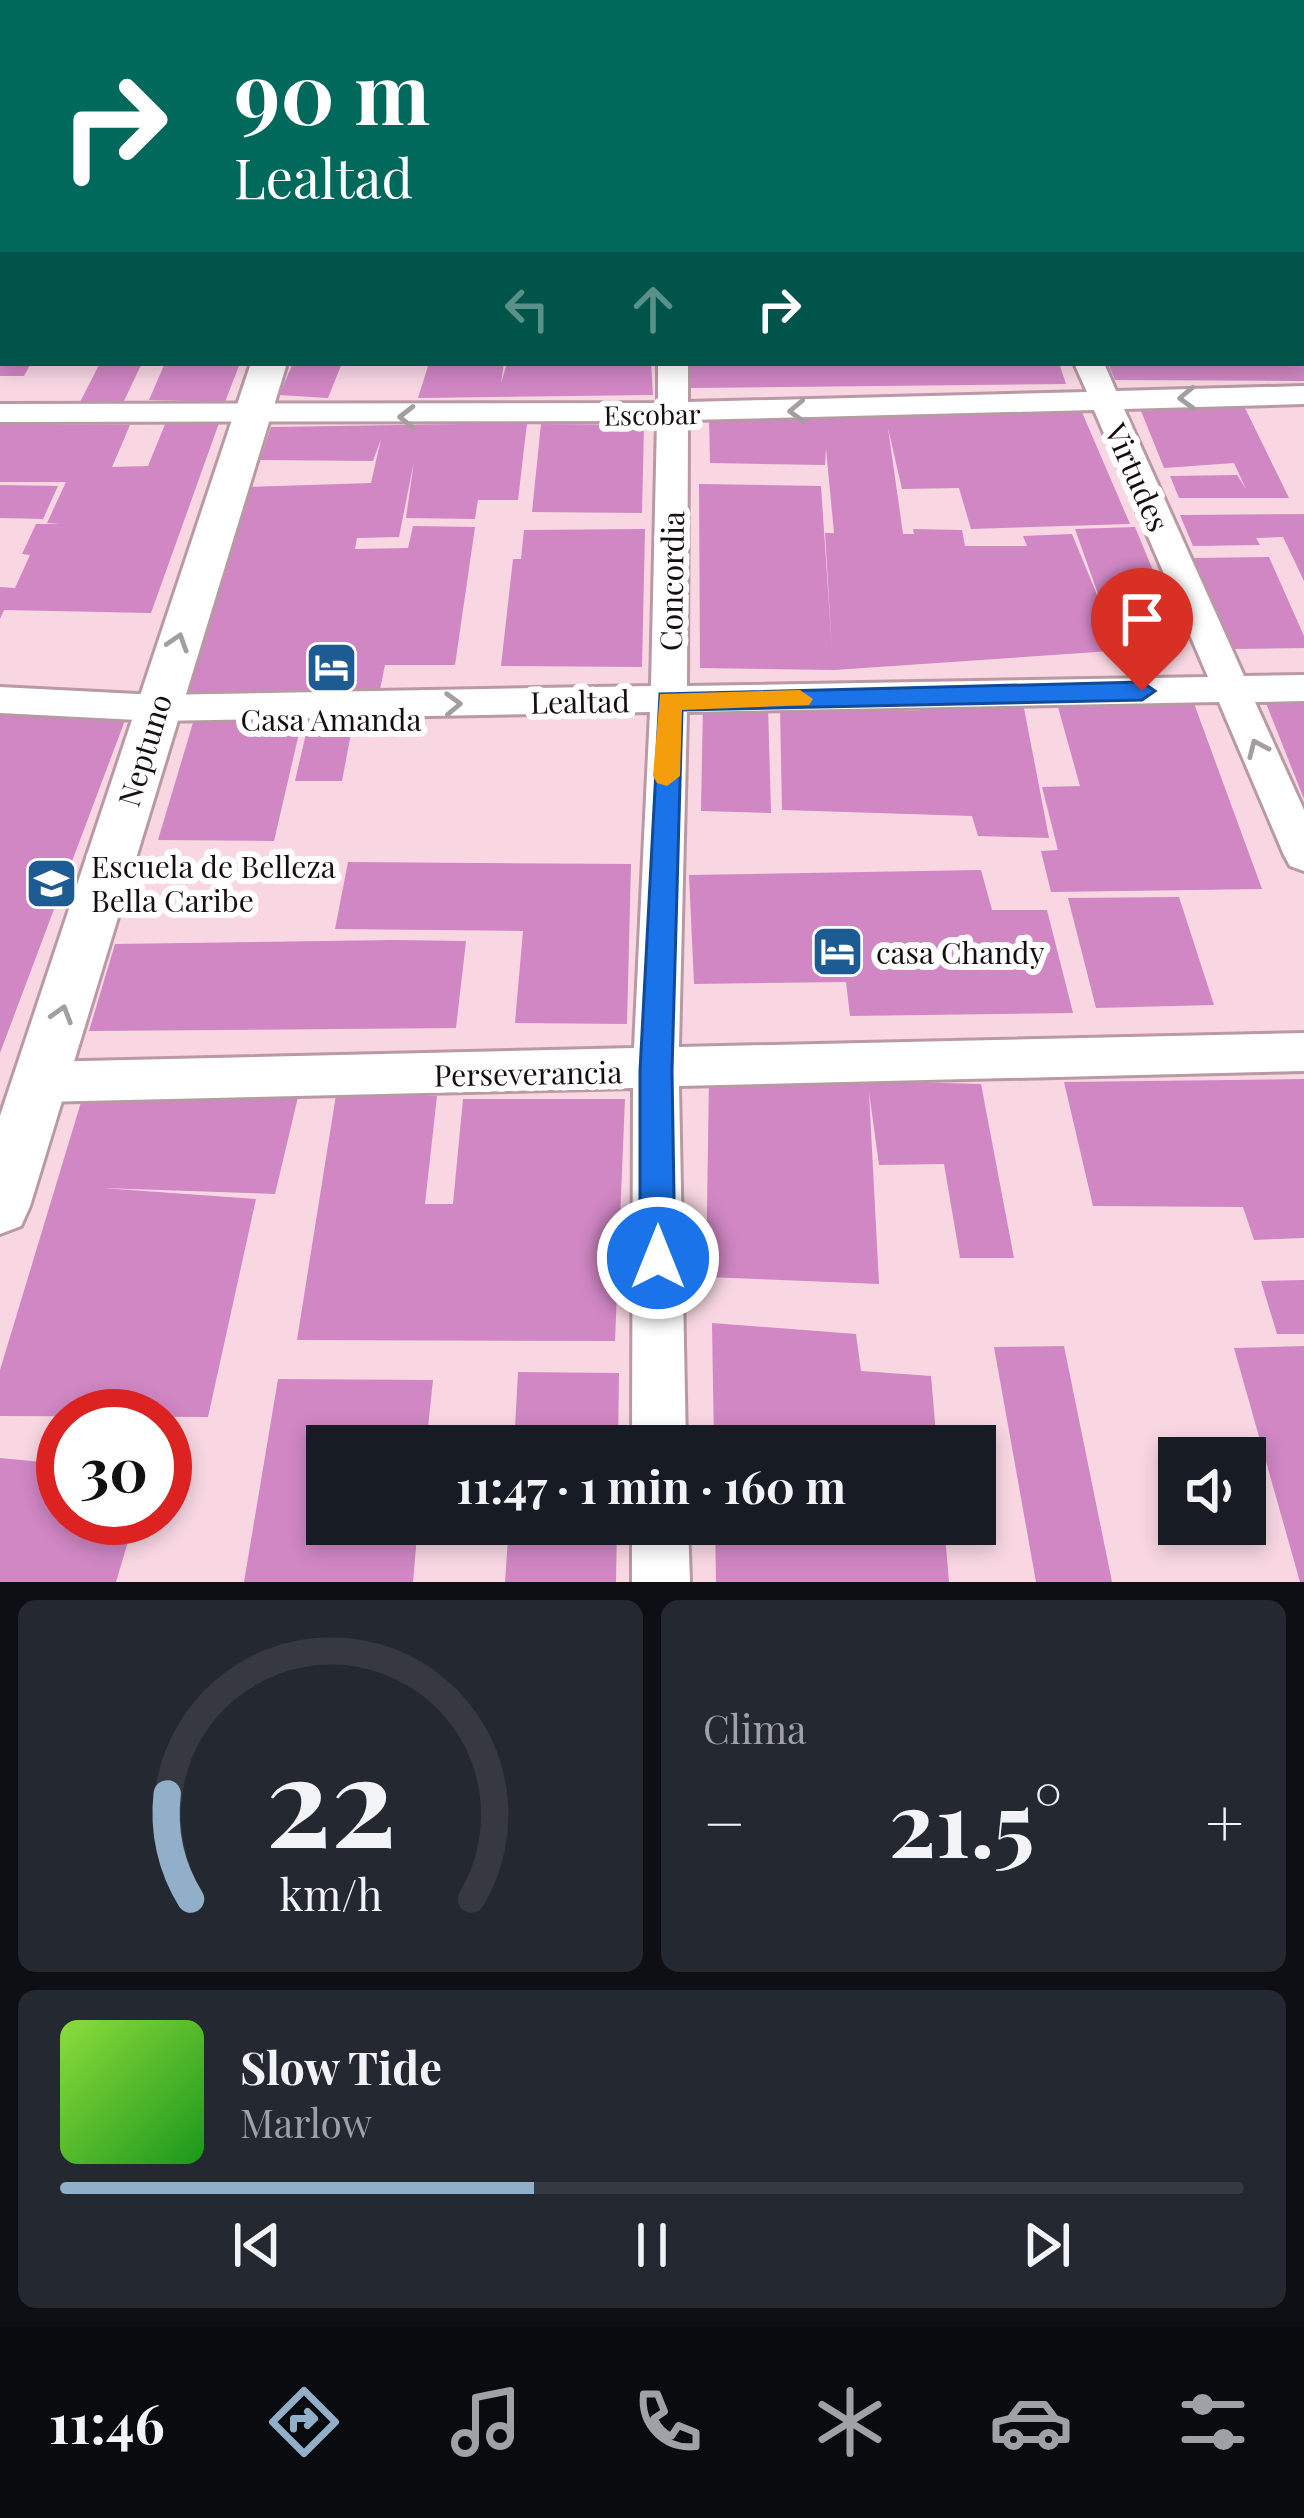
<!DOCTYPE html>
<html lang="es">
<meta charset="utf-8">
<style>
:root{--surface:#171b24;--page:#242831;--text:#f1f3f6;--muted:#9ea1a6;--line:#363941;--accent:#91afc9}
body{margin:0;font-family:"Playfair Display",serif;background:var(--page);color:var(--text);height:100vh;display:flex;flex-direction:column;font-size:45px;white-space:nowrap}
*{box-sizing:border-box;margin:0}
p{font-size:39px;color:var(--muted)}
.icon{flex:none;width:66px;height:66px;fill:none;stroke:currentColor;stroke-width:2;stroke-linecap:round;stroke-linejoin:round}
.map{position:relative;height:1582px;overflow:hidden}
.side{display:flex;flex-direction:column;gap:18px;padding:18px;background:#0d0f14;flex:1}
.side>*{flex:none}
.top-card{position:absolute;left:0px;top:0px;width:1305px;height:366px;box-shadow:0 6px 18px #0003;background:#00695c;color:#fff;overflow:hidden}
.tools{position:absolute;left:1158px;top:1437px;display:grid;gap:24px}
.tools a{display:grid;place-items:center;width:108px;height:108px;border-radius:0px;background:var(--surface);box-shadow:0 6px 18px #0003;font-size:60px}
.speed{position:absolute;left:36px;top:1389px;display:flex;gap:24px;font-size:60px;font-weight:700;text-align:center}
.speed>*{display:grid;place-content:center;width:156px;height:156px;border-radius:50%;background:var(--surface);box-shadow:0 6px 18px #0003;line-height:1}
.speed .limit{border:18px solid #d22;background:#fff;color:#111}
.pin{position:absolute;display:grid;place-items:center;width:102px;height:102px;color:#fff;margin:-123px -51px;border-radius:50% 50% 50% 0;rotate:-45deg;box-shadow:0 0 12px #0007}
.pin .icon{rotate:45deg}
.me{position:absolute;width:132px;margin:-66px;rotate:0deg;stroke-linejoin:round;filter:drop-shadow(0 0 9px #0008)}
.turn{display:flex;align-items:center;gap:42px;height:252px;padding:0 36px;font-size:54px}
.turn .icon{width:156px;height:156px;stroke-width:2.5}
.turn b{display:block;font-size:84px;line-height:102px}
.lanes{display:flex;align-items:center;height:114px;padding:0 36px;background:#0003;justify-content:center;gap:60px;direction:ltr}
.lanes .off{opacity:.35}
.big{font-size:90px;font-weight:700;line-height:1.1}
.side .widget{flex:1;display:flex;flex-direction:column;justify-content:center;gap:18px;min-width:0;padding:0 42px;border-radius:18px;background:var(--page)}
.side .dial{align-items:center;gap:0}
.dial svg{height:312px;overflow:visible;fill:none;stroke:var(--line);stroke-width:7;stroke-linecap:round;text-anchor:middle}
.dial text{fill:var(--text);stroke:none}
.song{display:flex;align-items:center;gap:36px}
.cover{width:144px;height:144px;border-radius:18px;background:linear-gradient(135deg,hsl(90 70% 55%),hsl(120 70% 35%))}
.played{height:12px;border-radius:6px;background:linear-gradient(90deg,var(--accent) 40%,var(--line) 40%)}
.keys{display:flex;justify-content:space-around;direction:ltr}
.heat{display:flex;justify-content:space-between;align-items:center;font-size:66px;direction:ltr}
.side .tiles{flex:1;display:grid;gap:18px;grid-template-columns:1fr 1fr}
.widget:last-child{grid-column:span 2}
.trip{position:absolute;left:306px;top:1425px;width:690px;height:120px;border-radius:0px;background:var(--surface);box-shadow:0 6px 18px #0003;font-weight:700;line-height:120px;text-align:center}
.menu{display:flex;height:192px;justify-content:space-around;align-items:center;background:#090b0e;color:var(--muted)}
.menu .icon{width:84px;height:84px}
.menu .on{color:var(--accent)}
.menu b{font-size:54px;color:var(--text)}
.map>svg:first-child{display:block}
.building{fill:#d087c4}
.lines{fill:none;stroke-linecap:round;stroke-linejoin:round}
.minor-casing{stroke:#b899a4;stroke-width:6}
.tertiary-casing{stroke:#b899a4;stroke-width:6}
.minor{fill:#fff;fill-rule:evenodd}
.tertiary{fill:#fff;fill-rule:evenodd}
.oneway{stroke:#a39fa0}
.route{fill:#1a73e8;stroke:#114b97;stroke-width:3}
.slow{fill:#f59e0b}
.labels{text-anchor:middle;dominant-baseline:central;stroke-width:12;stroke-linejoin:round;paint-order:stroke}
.far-street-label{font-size:27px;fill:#180e12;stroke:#fff}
.street-label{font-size:30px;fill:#180e12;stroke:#fff}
.poi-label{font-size:30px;fill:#180e12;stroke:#fff;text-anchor:start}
</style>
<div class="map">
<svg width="1304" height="1582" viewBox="0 0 1304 1582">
<rect width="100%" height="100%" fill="#f8d7e3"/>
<g class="building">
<path d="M0 363H31L24 376H0Z"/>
<path d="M100 363H142L123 403 80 402Z"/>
<path d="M165 363H240L225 402 149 400Z"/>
<path d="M293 363H342L328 398 279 395Z"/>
<path d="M429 363H504L501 383 507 363H651L653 395 418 398Z"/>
<path d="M691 363H1059L1066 384 690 388Z"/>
<path d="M1108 363H1304V381L1115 380Z"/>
<path d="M1243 404 1289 498H1179L1170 476 1237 475 1246 489 1234 463 1164 468 1139 406Z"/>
<path d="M1081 410 1130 524 971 529 959 488 902 489 888 428 903 534H914L913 529 962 530 965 546H1027L1023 536 1072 534 1105 614 1075 529 1135 527 1184 646 834 670 700 668 699 484 821 486 832 650 825 533H834L826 449 825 465 710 463 709 416H950Z"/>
<path d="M166 422 219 423 151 613 4 610 0 619V587L15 588 30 555 22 554 36 524H60L47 523 66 482H0V424L130 425 112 467 148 466Z"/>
<path d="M527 423 518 500H478L475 519 406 518 414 461 399 537 357 538 355 549 408 548 413 526 475 527 455 665H385L378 699 181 701 245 487 371 483 381 439 373 461 260 460 271 427Z"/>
<path d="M541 424 644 425 642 513 532 512Z"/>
<path d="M0 485 58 486 43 519 0 518Z"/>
<path d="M1304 514V581L1283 537 1256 538 1260 545 1193 546 1180 515Z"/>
<path d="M645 529 642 667 501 666 513 559H521L524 530Z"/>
<path d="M1269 557 1304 636V648L1231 649 1194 558Z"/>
<path d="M1304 692V799L1262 693Z"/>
<path d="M1192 698 1262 889 1051 892 1041 851 1058 850 1042 787 1080 786 1056 700Z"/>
<path d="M1023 703 1049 838 978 836 972 816 782 810 780 707 910 711Z"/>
<path d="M703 705 768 706 771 813 701 811Z"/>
<path d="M0 709 127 715 0 1053Z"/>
<path d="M195 716H303L274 841 158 840Z"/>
<path d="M310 716 354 717 342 781H295Z"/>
<path d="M348 862 631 864 627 1024 515 1023 523 931 335 929Z"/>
<path d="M981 870 992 910H1047L1073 1013 850 1016 846 982 694 984 689 875Z"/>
<path d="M1179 897 1214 1005 1096 1008 1068 898Z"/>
<path d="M394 940 466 941 456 1028 89 1031 115 944Z"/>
<path d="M709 1077 981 1084 1014 1258H960L944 1164 879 1165 869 1092 879 1284 706 1277Z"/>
<path d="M1304 1079V1238L1254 1240 1243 1207 1093 1206 1064 1082Z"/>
<path d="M85 1089 298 1097 275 1194 102 1188 256 1199 208 1417 0 1416V1370Z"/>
<path d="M336 1095 437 1096 425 1204H453L463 1099H625L615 1341 297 1340Z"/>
<path d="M1304 1280V1334H1277L1261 1281Z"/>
<path d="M712 1323 856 1334 861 1371 931 1376 937 1446H714Z"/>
<path d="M1064 1346 1112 1582H1036L994 1347Z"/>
<path d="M1304 1346V1582H1300L1234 1348Z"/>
<path d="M518 1372 619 1373 618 1446H514Z"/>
<path d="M278 1379 433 1380 426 1446H327V1524H418L413 1582H244Z"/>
<path d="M0 1458 63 1464V1518H135L116 1582H0Z"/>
<path d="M509 1524H617L616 1582H505Z"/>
<path d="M715 1524H944L949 1582H716Z"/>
</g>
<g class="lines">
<defs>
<g id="minor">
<rect x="664" y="0" width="20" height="3"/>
<path d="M925 0H945L946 3H926Z"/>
<path d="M1190 0H1210L1212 3H1192Z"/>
<rect x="0" y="79" width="3" height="14"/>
<rect x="1302" y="135" width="2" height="16"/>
<path d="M3 176V196L0 197V177Z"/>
<path d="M658 363H688V402L1087 392 1074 363H1104L1116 391 1304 386V404L1124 409 1244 676 1304 675V701L1255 702 1304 810V871L1290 866 1284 855 1219 702 687 712 679 1047 1304 1033V1071L679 1086 686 1446H632L633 1088 40 1102 24 1096 17 1082 24 1068 40 1062 634 1048 650 712 157 721 0 713V687L157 695 651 686 657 421 0 422V404L658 403ZM1094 410 1208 677 687 686 688 420Z"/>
<path d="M632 1524H688L690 1582H632Z"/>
</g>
<g id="tertiary">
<path d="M387 0H413L386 3Z"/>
<path d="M251 363H287L30 1206 21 1226 0 1234V1116Z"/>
</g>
</defs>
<use href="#minor" class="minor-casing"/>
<use href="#tertiary" class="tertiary-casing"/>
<use href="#minor" class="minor"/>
<use href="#tertiary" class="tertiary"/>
</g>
<defs><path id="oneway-chevron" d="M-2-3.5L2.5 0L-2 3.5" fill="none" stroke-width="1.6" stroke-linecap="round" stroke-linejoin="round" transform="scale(3)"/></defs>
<g class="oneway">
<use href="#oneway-chevron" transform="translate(1187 398) rotate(178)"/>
<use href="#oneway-chevron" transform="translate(797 411) rotate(178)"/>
<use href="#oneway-chevron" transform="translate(407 417) rotate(180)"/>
<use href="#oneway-chevron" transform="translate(178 642) rotate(-72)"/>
<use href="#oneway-chevron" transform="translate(453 704) rotate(-2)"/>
<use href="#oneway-chevron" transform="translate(1257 748) rotate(-114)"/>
<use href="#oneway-chevron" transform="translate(62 1014) rotate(-73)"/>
</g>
<path class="route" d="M1142 682 1155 691 1142 700 682 710 672 1071 675 1258 670 1270 658 1275 645 1270 640 1258V1071L660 694Z"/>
<path class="slow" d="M800 690 813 699 809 705 682 710 680 776 667 786 657 783 653 776 660 694Z"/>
<defs>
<symbol id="hotel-square" viewBox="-11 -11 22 22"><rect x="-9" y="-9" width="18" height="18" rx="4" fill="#1c5c92" stroke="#fff"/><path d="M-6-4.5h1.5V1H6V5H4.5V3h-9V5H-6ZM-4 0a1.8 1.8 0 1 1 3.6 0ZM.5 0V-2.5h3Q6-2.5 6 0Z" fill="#fff"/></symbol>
<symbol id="school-square" viewBox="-11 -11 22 22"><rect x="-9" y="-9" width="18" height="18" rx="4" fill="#1c5c92" stroke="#fff"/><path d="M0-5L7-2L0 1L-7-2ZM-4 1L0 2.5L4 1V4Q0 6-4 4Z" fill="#fff"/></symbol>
</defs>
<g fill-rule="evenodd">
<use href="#hotel-square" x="302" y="638" width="59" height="59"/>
<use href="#school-square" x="22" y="854" width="59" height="59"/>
<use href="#hotel-square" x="808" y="922" width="59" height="59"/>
</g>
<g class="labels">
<g class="far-street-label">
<text transform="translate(652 414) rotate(-1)">Escobar</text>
</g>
<g class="street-label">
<text transform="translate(1138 477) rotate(66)">Virtudes</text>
<text transform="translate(671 581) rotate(-89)">Concordia</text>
<text transform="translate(580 701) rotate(-1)">Lealtad</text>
<text transform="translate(144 750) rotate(-73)">Neptuno</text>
<text transform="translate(528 1073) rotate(-1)">Perseverancia</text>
</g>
<g class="poi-label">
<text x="331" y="719" text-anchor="middle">Casa Amanda</text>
<text x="91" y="866">Escuela de Belleza<tspan x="91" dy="34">Bella Caribe</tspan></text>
<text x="876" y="952">casa Chandy</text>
</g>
</g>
</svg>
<div class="tools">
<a><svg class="icon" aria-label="sound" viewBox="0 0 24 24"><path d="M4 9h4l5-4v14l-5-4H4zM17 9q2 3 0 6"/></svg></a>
</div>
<div class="speed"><div class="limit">30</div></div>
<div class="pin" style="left:1142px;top:691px;background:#d93025"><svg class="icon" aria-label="arrive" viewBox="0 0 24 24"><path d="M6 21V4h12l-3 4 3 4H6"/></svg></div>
<svg class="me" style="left:658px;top:1258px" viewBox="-20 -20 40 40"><circle r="17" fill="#1a73e8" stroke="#fff" stroke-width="3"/><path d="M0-11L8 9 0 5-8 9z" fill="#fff"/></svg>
<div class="trip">11:47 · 1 min · 160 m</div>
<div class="top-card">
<div class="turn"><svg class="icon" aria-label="right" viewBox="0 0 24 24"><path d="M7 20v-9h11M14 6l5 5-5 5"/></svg><div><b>90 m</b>Lealtad</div></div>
<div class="lanes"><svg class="icon off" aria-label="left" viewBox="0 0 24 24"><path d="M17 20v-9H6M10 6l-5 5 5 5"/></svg><svg class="icon off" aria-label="ahead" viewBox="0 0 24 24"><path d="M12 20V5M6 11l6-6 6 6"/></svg><svg class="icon" aria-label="right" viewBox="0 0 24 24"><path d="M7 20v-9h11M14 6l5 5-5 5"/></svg></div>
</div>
</div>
<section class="side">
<div class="tiles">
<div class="widget dial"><svg viewBox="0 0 100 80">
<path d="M14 69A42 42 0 1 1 86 69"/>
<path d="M14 69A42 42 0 0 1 8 42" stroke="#91afc9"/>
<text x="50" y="56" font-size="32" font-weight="700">22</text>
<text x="50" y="72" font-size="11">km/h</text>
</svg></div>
<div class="widget"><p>Clima</p>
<div class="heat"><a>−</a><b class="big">21.5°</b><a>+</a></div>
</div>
<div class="widget">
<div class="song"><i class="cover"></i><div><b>Slow Tide</b><p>Marlow</p></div></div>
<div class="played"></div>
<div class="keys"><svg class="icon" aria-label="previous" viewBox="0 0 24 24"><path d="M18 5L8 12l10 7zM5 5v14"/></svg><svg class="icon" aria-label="pause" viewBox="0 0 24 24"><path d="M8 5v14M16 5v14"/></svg><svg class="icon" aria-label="next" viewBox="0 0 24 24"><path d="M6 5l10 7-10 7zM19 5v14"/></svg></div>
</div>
</div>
</section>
<nav class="menu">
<b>11:46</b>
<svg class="icon on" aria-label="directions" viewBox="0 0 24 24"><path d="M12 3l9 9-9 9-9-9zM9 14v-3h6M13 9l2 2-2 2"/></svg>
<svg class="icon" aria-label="music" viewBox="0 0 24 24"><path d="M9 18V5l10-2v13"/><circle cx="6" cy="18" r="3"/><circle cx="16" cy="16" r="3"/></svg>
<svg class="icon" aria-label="phone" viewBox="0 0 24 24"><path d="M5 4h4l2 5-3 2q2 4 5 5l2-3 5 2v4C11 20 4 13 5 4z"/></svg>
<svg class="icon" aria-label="climate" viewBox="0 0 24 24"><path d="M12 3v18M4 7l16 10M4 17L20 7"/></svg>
<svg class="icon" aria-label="car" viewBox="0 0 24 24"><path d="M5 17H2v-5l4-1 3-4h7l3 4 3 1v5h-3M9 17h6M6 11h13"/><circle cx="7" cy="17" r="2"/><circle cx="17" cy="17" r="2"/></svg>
<svg class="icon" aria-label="filters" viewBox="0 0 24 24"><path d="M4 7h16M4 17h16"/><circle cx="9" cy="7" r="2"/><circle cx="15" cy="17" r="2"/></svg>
</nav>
